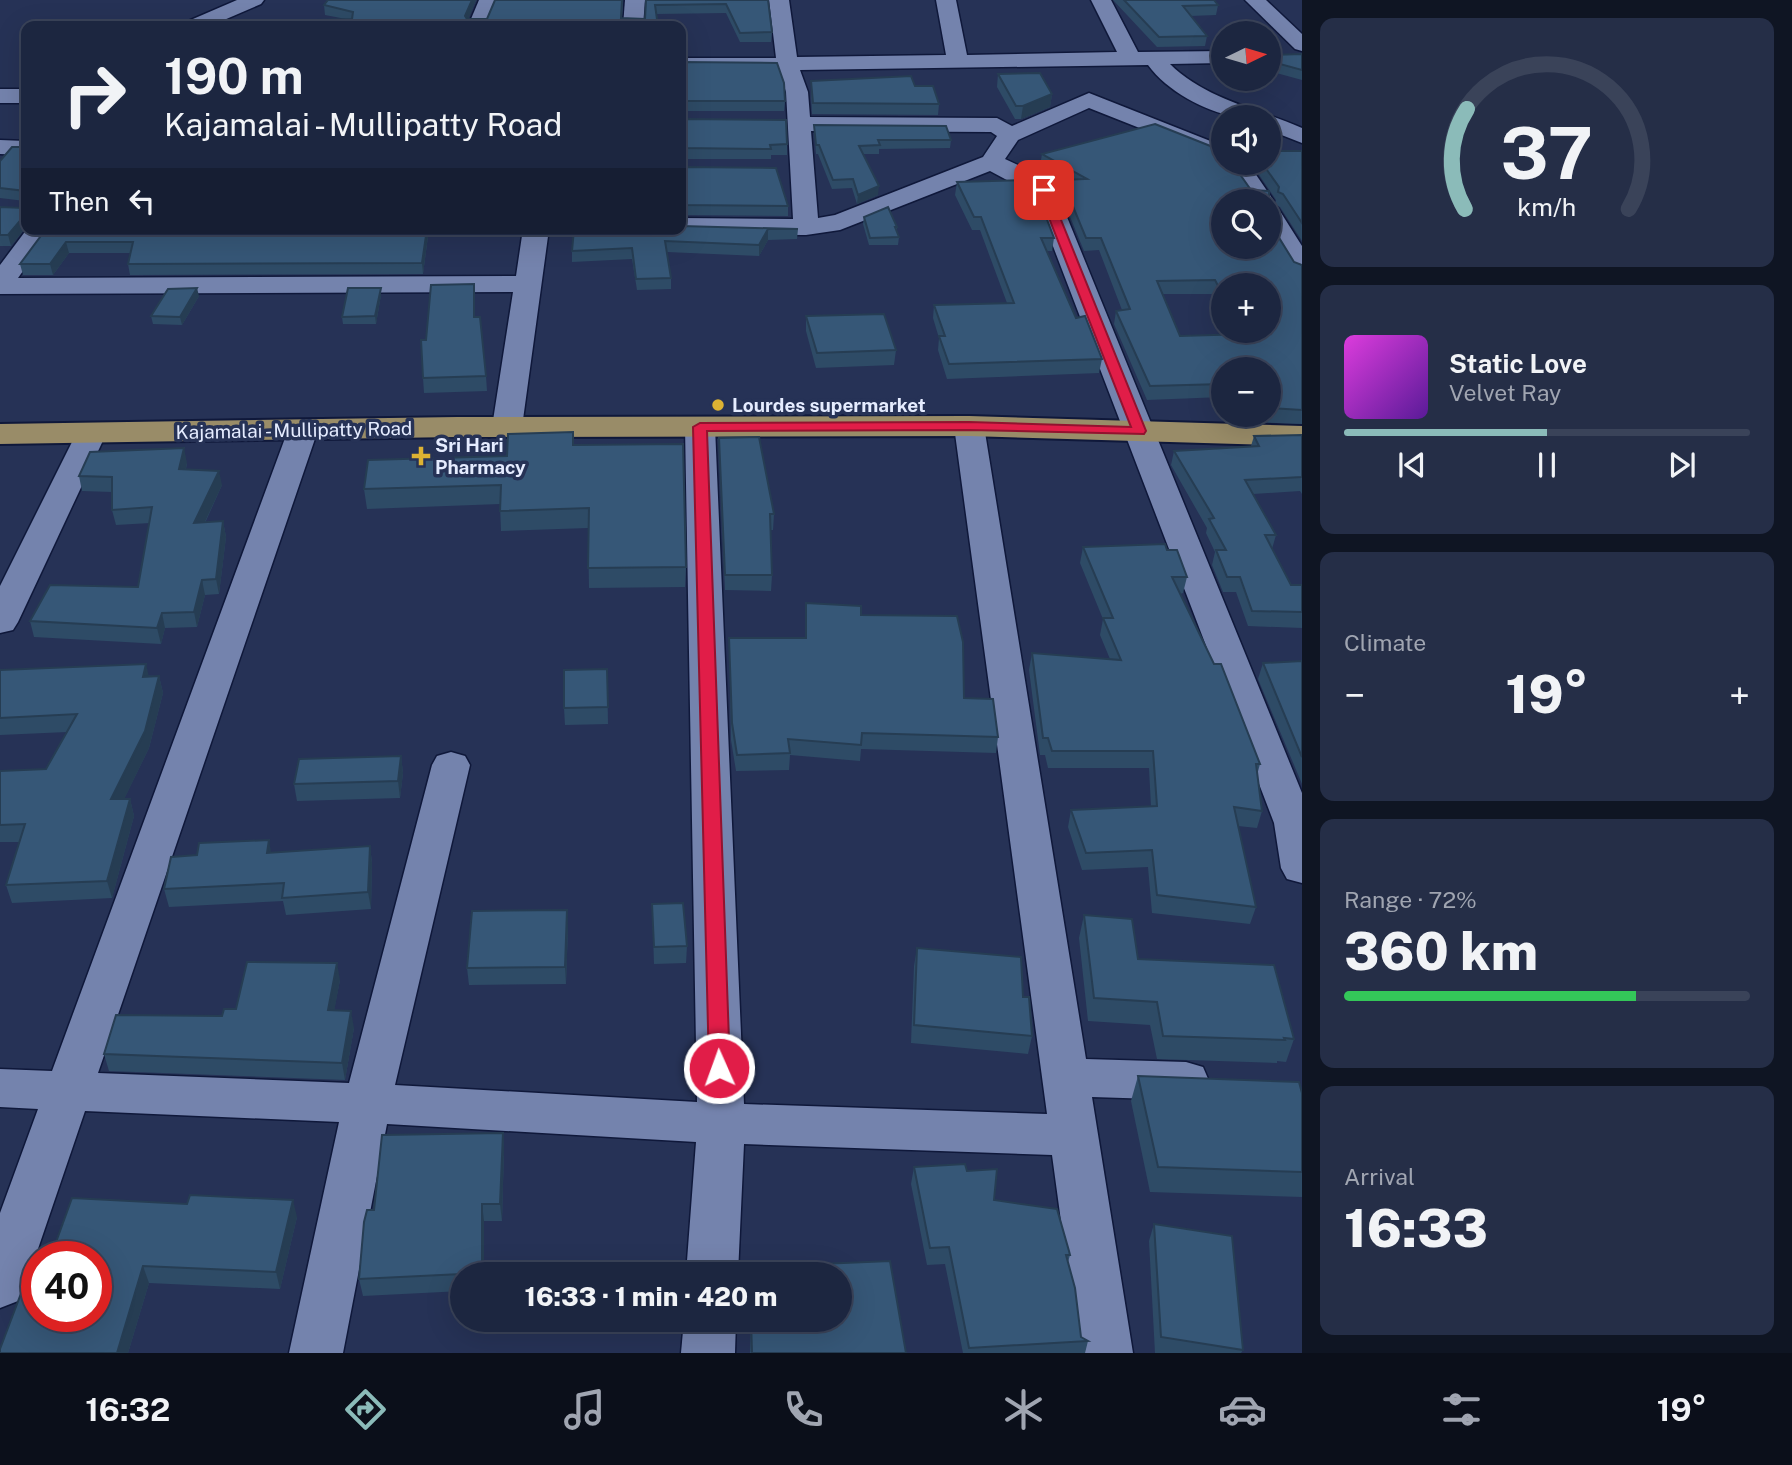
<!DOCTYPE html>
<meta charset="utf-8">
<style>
:root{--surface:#1c2640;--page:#252e47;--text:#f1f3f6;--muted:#a0a5b1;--line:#3a4359;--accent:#8bbbb9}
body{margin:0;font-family:"Public Sans",sans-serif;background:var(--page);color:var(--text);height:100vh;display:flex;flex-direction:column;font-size:26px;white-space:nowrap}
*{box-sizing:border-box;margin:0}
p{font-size:23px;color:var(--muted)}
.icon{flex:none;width:38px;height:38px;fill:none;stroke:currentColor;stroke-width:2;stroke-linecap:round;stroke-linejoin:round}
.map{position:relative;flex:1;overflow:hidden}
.details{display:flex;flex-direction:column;gap:18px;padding:18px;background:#0f1523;width:490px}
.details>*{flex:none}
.banner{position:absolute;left:21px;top:21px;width:665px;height:214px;border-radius:14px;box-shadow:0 7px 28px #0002,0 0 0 2px var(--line);background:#1c2640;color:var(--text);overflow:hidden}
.needle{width:46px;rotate:85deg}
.tools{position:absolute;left:1211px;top:21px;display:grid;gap:14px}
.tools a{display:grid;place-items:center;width:70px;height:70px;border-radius:50%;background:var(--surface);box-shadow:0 7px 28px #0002,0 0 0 2px var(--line);font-size:35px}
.speed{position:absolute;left:21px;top:1241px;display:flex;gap:14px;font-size:35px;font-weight:700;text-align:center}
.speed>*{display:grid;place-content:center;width:91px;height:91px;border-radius:50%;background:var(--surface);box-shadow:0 7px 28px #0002,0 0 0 2px var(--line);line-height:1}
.speed .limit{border:10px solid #d22;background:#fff;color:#111}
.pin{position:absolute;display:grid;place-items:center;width:60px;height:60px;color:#fff;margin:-30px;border-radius:14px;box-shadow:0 4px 10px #0006}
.me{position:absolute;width:77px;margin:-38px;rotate:358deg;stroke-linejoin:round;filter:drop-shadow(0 0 5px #0008)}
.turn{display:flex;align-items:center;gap:24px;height:147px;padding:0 28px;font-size:32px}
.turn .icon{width:91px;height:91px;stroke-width:2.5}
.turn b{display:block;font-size:49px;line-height:60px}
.then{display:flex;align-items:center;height:66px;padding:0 28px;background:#0003;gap:14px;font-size:26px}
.big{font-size:52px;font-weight:800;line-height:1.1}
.details .tile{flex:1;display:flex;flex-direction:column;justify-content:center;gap:10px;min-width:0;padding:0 24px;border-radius:14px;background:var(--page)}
.details .dial{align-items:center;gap:0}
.dial svg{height:182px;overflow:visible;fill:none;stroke:var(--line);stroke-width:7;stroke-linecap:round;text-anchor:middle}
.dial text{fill:var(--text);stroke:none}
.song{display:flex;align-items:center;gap:21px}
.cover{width:84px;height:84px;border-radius:10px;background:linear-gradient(135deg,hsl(300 70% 55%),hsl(270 70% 35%))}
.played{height:7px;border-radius:4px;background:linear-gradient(90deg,var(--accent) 50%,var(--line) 50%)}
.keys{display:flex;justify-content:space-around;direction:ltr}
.heat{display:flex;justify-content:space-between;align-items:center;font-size:38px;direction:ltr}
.charge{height:10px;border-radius:5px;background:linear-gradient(90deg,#34c759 72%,var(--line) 0)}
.trip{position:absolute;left:450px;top:1262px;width:402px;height:70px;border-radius:35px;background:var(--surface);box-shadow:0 7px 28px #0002,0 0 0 2px var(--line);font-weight:800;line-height:70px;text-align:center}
.menu{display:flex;height:112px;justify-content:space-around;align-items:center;background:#0b0f1a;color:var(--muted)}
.menu .icon{width:49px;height:49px}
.menu .on{color:var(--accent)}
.menu b{font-size:32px;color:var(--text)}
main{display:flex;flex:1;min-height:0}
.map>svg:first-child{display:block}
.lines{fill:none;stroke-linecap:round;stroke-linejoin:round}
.minor-casing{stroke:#0f183a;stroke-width:3}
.major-casing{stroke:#0f183a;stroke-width:4}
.minor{fill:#7483ad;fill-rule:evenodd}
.major{fill:#998c68;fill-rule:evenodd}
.wall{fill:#2e4b66;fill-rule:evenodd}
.shaded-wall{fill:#263d53}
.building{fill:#365777;stroke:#263d53;stroke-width:2;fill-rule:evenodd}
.route{fill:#e11d48;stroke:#92132f;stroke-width:2}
.poi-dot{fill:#dcb233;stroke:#263256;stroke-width:2.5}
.labels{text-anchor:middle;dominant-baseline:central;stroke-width:7;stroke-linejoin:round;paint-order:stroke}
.poi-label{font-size:19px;font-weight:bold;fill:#e5ecff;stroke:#263256;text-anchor:start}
.street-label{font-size:19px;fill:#e5ecff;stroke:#263256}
</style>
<main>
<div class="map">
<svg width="1302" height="1353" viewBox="0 0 1302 1353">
<rect width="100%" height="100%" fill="#263256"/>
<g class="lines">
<defs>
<g id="minor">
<path d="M237 0H264L261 4 210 26H183L186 22Z"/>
<path d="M479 0H499L488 26H468Z"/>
<path d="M625 0H645L643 26H623Z"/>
<path d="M769 0H789L797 57 946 55 936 0H956L967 55 1117 52 1091 0H1111L1138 52 1223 51V63L1170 64C1205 99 1259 109 1302 128V143L1269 130V117C1258 117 1246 119 1236 117 1204 111 1167 91 1148 65L800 70 808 92 810 117 997 118 1012 126 1089 93 1223 146V161L1089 108 1018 140 1005 159 1037 174 1056 190 1302 793V883L1287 879 1281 868 1274 823 1033 194 990 171 840 230 806 235 681 234 671 229H681V218L793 219 786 92 779 70H681V58H776ZM811 131 991 132 997 136 983 157 835 215 818 218Z"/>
<path d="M1245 0H1266L1302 34V51L1295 49Z"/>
<rect x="0" y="89" width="26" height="14"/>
<path d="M0 140 26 141V155L0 154Z"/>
<path d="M1224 163H1248L1274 201 1271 206 1278 208 1302 246V276L1293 274 1269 234V201H1250Z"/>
<path d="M27 229H53L18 278 516 276 523 229H549L522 427 518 433 507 436 496 433 492 427 513 292 0 294V265Z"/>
<path d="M969 417 980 420 984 426 1086 1059 1186 1062 1203 1067 1209 1081 1203 1095 1186 1100 1092 1097 1133 1353H1079L1052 1155 744 1144 738 1274H686L696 1142 387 1124 343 1353H289L339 1122 85 1111 26 1284 18 1301 0 1308V1213L38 1109 0 1107V1069L52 1071 288 430 292 424 303 421 314 424 318 430 98 1073 349 1083 432 765 437 756 451 752 465 756 470 765 395 1085 697 1102 685 427 689 421 700 418 711 421 715 427 744 1104 1047 1114 954 426 958 420Z"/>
<path d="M92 423 103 426 107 432 18 622 13 630 0 633V586L77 432 81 426Z"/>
<path d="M684 1320H736L735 1353H681Z"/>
</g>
<path id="major" d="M969 416 1302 426V446L969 436 457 437 0 444V424L457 417Z"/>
</defs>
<use href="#minor" class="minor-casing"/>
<use href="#major" class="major-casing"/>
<use href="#minor" class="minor"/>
<use href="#major" class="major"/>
</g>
<g class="wall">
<path d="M476 0 468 19H487L623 0 622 18 645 19 646 0H768L772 32 771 42H740L726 13 657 14 658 26H279L346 19 325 15 324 5Z"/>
<path d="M1113 0H1218H1214L1218 5 1216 15 1190 16 1207 36 1205 46 1157 47Z"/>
<path d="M1302 54V80L1269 71V55Z"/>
<path d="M681 62 785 101 784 111H681Z"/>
<path d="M998 74 1052 94 1050 107 1021 119H1015L997 87Z"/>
<path d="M811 81 915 86 939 104 938 115 812 114 811 92Z"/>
<path d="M681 119 787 144V155H771V159H681Z"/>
<path d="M814 125 951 140 950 148 879 149V154H863L878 195 857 204 852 188 832 189 818 154H816Z"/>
<path d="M26 130V227L11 246H0V207L25 208V201L0 198V161L25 147Z"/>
<path d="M1302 151V241L1280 207 1275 204 1276 200 1251 163H1269Z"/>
<path d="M1042 154 1270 223 1294 262 1302 265V424L1253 422 1248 415H1269V369H1223V397L1147 400 1114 324 1116 311 1122 310 1099 250 1084 251 1060 192 1062 180H1064L1040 166ZM1223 285 1269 331H1233L1235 334 1180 336 1162 294H1212L1223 314Z"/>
<path d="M681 167 788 206V216L681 215Z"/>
<path d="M957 182 1054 238 1052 251H1047L1076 318 1102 359 1099 373 947 379 938 350 939 338 933 318 934 305 1007 303 980 230H972L955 195Z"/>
<path d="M864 217 897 227V232L899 237 898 245H869L863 224Z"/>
<path d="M46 229H429L423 274 130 275 128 264 130 253H69L53 275H23L20 264Z"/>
<path d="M574 229H798L797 239 768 240 759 256 667 252 671 278V289L637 290 632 259 572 262V251Z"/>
<path d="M474 284 475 317 486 376 487 391 424 393 423 378 426 340Z"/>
<path d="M381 295 376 324H343L342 317Z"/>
<path d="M199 296 182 325 153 324 151 316Z"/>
<path d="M806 316 896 350 894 365 816 368 806 331Z"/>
<path d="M1302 435V494L1300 491 1253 494 1276 535 1272 549 1291 585H1302V628L1248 626 1236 592H1223L1212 565 1215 552 1206 533 1207 528 1171 465 1174 451 1251 446 1254 436Z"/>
<path d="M719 438 774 514 773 530H770L772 575 771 591 725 590 719 452Z"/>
<path d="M573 445 686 567 685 587 589 588 588 528 501 531 500 504 367 509 364 489 507 456Z"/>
<path d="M187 463 186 469 222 485 205 523 223 521 226 537 219 594 205 595 197 627 165 628 161 644 34 637 30 621 138 587 150 523 116 525 112 510V492L82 491 79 476Z"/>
<path d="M1083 547 1167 550 1187 577 1183 593 1180 594 1260 764 1257 775 1262 811 1257 828 1238 826 1256 907 1250 924 1152 913 1148 867 1082 870 1068 827 1071 810 1151 807 1149 768H1048L1045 755H1040L1029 670 1032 653 1110 659 1100 635 1103 619 1080 563Z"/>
<path d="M806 603 861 615 964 698 998 737 996 753 861 749 860 761 790 755 789 770 736 771 731 740 729 638H805Z"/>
<path d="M1302 661V784L1258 679 1263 663Z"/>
<path d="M607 669 608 724 565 725 564 708Z"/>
<path d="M0 670 159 676 163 693 149 748 124 799H130L134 816 112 898 12 903 6 885 19 842H0V771L46 769 67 732 0 735Z"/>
<path d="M401 756 403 773 400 798 297 801 294 784Z"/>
<path d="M370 846 372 863 371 909 286 915 283 901 169 907 164 889 271 853Z"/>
<path d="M652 904 687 946 686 963 654 964Z"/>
<path d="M1084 915 1138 959 1294 1039 1286 1062 1277 1061V1063L1157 1059 1150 1025 1088 1021 1079 938Z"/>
<path d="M568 927 566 984 469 985 467 968Z"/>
<path d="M917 948 1023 997 1032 1036 1028 1054 911 1043 914 966Z"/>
<path d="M340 980 334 1010 354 1028 345 1080 109 1071 104 1054 222 1016 236 1009Z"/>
<path d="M1138 1076 1302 1093V1197L1150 1192 1131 1101Z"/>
<path d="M503 1133 504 1150 502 1221H484V1274H462V1291L363 1296 359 1279 374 1210Z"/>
<path d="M914 1167 967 1171 994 1200 1070 1255 1068 1262 1081 1337 1088 1341 1085 1353H963L945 1264 927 1265 911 1184Z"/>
<path d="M297 1217 280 1289 149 1283 128 1353H0L96 1256Z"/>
<path d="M1154 1224 1243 1350 1241 1353H1155L1149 1241Z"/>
<path d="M890 1261 906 1353H750L751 1320H840V1274H772L773 1266Z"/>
</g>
<g class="shaded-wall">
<path d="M472 0H476L466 25 465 16Z"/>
<path d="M1052 94 1050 107 1021 119 1023 106Z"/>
<path d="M879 186 878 195 857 204 858 195Z"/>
<path d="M24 216 26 227 11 246 8 235Z"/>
<path d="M427 229H429L423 274 422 263Z"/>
<path d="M768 229V240L759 256V245Z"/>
<path d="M66 242 69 253 53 275 50 264Z"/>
<path d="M197 288 199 296 182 325 180 317Z"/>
<path d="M381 288V295L376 324 375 316Z"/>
<path d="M184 448 187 463 182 484 179 469Z"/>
<path d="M219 471 222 485 197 539 194 523Z"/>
<path d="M223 521 226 537 219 594 216 579Z"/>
<path d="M202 580 205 595 197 627 194 612Z"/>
<path d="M162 613 165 628 161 644 157 628Z"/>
<path d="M146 664 150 681 143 677Z"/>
<path d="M159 676 163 693 149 748 116 816 111 799Z"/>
<path d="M401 756 403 773 400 798 398 781Z"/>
<path d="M130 799 134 816 112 898 107 881Z"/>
<path d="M269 840 272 858 267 853Z"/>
<path d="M370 846 372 863 371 909 368 892Z"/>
<path d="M567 910 568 927 566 984 565 967Z"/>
<path d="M337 963 340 980 331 1028 328 1010Z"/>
<path d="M351 1011 354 1028 345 1080 342 1063Z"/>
<path d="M503 1133 504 1150 502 1221 500 1204Z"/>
<path d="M293 1200 297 1217 280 1289 276 1272Z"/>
<path d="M482 1204 484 1221V1274H482Z"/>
<path d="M143 1266 149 1283 128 1353H117Z"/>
</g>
<g class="building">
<path d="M328 0H472L465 16 467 19H487L495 0H622L621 18 645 19 646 0H768L772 32 740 33 726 4 655 5 658 26H584L583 21 521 22V26H279L281 21 352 19 353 12 324 5Z"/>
<path d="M1124 0H1214L1218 5 1183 6 1207 36 1159 37Z"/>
<path d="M131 23H166L164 26H130Z"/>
<path d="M1302 54V70L1269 61V55Z"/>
<path d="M681 62 777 63 784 83 785 101H681Z"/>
<path d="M1040 73 1052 94 1023 106H1016L998 74Z"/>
<path d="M911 76 915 86H933L939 104 813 103 811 81Z"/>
<path d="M681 119 786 120 787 144 770 145 771 149 681 148Z"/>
<path d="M1155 124 1223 151V163H1232L1251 190 1269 191 1270 223 1294 262 1302 265V410L1269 408V369H1223V384L1150 386 1116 311 1130 309 1101 238H1086L1062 180 1087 179 1042 154ZM1223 201H1269V247H1223ZM1215 280 1223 295V285H1269V331H1244L1246 334 1180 336 1157 281Z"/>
<path d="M814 125 946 126 951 140H878L880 145 859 146 879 186 858 195 853 179 833 180 819 145H816Z"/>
<path d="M26 130V216H24L8 235H0V207L25 208V191L0 188V161L12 147H25Z"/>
<path d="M1269 151H1302V223L1283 194 1278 192 1279 187 1262 163H1269Z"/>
<path d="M681 167 776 168 788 206 681 205V206Z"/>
<path d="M1028 180 1033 183 1054 238H1041L1076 318 1085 316 1102 359 949 364 939 336H945L934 305 1014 303 981 217H974L957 182Z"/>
<path d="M888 207 897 227H895L899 237 870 238 864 217Z"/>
<path d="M681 226 798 229H768L759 245 665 241 671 278 636 279 632 248 572 251 574 229H681Z"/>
<path d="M46 229H427L422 263 128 264 133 242H66L50 264H20Z"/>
<path d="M474 284V317H480L486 376 423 378 421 340H426L431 285Z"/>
<path d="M197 288 180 317 151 316 168 289Z"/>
<path d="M348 288H381L375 316 342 317Z"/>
<path d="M884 314 896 350 817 353 806 316Z"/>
<path d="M573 432V445L683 444 686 567 588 568 589 508 500 511 501 485 364 489 368 460 507 456 508 434Z"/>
<path d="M1302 435V477L1245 480 1276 535H1265L1291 585H1302V612L1252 611 1240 577H1227L1216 550H1226L1209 519 1214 518 1174 451 1259 446 1254 436Z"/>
<path d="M759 437 774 514H770L772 575H725L719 438Z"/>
<path d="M184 448 179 469 219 471 194 523 223 521 216 579 202 580 194 612 162 613 157 628 30 621 50 585 138 587 152 507 112 510V477L79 476 90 452Z"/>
<path d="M1165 544 1167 550H1177L1187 577H1172L1214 664H1221L1260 764H1256L1262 811 1234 807 1256 907 1157 895 1152 850 1086 853 1071 810 1157 806 1153 751H1052L1048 738H1043L1032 653 1121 660 1103 618H1113L1083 547Z"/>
<path d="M806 603 861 606V615L957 616 963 642 964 698 993 699 998 737 862 733 861 745 788 739 790 753 737 755 732 723 729 638H806Z"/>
<path d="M1302 661V757L1263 663Z"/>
<path d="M146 664 143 677 159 676 145 731 111 799H130L107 881 6 885 25 824 0 825V771L46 769 77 714 0 718V670Z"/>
<path d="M607 669 608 707 564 708V670Z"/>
<path d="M401 756 398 781 294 784 299 759Z"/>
<path d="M269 840 267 853 370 846 368 892 282 898 284 883 164 889 171 857 197 855 199 843Z"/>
<path d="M683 903 687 946 654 947 652 904Z"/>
<path d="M567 910 565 967 467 968 472 911Z"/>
<path d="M1084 915 1132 919 1138 959 1274 965 1294 1039 1284 1038 1285 1040 1163 1036 1157 1002 1094 998Z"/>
<path d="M917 948 1021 957 1023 997H1029L1032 1036 914 1025Z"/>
<path d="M247 962 337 963 328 1010 351 1011 342 1063 104 1054 116 1015 222 1016 224 1009H236Z"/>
<path d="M1138 1076 1299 1082 1302 1093V1172L1158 1167Z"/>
<path d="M503 1133 500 1204H482V1273L359 1279 364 1222 367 1210H374L382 1135Z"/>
<path d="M965 1164 967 1171 997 1169 994 1200 1057 1209 1069 1251 1070 1255H1066L1075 1288 1081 1337 1088 1341 969 1348 949 1247 930 1248 914 1167Z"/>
<path d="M190 1195 293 1200 276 1272 143 1266 117 1353H0V1349L28 1275H37V1316H96V1256H51L72 1198 187 1204Z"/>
<path d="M1154 1224 1232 1236 1243 1350 1161 1337Z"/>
<path d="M890 1261 906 1353H752L751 1320H840V1274H774L773 1266Z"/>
</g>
<path class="route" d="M1044 186 1049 190 1146 431 1144 434 969 430 707 431 730 1068 727 1073 719 1076 712 1073 709 1068 693 427 700 423 969 422 1131 427 1038 190Z"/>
<g class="poi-dot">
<circle cx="718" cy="405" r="7"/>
<path d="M417.5 445.5h7v7h7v7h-7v7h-7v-7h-7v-7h7z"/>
</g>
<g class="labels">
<g class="poi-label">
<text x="732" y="405">Lourdes supermarket</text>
<text x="435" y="445">Sri Hari<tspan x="435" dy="22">Pharmacy</tspan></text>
</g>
<g class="street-label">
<text transform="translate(294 430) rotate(-1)">Kajamalai - Mullipatty Road</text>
</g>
</g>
</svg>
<div class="tools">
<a><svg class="needle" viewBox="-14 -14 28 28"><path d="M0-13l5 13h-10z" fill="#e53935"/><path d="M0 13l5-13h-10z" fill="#a0a5b1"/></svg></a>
<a><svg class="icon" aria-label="sound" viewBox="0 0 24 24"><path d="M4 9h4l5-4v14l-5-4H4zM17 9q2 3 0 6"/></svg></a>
<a><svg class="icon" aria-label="search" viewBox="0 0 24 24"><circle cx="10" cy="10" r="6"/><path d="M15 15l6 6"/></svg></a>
<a>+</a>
<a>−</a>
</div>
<div class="speed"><div class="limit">40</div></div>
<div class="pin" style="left:1044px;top:190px;background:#d93025"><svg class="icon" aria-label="arrive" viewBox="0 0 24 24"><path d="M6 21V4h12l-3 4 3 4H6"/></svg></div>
<svg class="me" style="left:719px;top:1068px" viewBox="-20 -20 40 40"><circle r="17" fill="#e11d48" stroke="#fff" stroke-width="3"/><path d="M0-11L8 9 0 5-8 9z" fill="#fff"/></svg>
<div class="trip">16:33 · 1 min · 420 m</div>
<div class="banner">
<div class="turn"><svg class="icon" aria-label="right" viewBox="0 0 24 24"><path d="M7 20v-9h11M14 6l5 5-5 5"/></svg><div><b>190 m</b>Kajamalai - Mullipatty Road</div></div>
<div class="then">Then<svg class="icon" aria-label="left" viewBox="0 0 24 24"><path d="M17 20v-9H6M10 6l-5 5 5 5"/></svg></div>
</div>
</div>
<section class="details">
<div class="tile dial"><svg viewBox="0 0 100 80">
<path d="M14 69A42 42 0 1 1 86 69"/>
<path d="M14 69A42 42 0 0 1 15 25" stroke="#8bbbb9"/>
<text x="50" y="56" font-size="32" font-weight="700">37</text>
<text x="50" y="72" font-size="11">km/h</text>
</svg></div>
<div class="tile">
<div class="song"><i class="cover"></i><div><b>Static Love</b><p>Velvet Ray</p></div></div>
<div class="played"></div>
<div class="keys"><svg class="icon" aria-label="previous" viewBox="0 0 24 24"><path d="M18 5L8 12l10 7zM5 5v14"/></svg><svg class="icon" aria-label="pause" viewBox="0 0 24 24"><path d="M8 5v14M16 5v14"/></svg><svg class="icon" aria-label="next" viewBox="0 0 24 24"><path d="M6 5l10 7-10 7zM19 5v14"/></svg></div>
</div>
<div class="tile"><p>Climate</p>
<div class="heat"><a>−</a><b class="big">19°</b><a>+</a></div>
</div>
<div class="tile"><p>Range · 72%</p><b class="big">360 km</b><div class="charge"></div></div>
<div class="tile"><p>Arrival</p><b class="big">16:33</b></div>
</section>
</main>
<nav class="menu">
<b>16:32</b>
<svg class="icon on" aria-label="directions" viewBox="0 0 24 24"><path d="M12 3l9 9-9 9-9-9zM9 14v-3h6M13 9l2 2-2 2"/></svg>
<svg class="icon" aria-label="music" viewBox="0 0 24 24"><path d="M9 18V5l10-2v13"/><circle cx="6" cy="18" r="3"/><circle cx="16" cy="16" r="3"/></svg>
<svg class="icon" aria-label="phone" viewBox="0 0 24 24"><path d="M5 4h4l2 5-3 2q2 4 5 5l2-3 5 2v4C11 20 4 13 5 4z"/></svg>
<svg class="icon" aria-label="climate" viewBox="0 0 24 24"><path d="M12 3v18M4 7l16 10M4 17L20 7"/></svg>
<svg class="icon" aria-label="car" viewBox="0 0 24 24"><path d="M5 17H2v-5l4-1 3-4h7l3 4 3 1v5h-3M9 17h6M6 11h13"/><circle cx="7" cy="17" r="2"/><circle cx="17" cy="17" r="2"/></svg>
<svg class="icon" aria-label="filters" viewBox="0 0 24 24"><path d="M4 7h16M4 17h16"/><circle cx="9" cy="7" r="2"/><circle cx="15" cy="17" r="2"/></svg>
<b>19°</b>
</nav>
